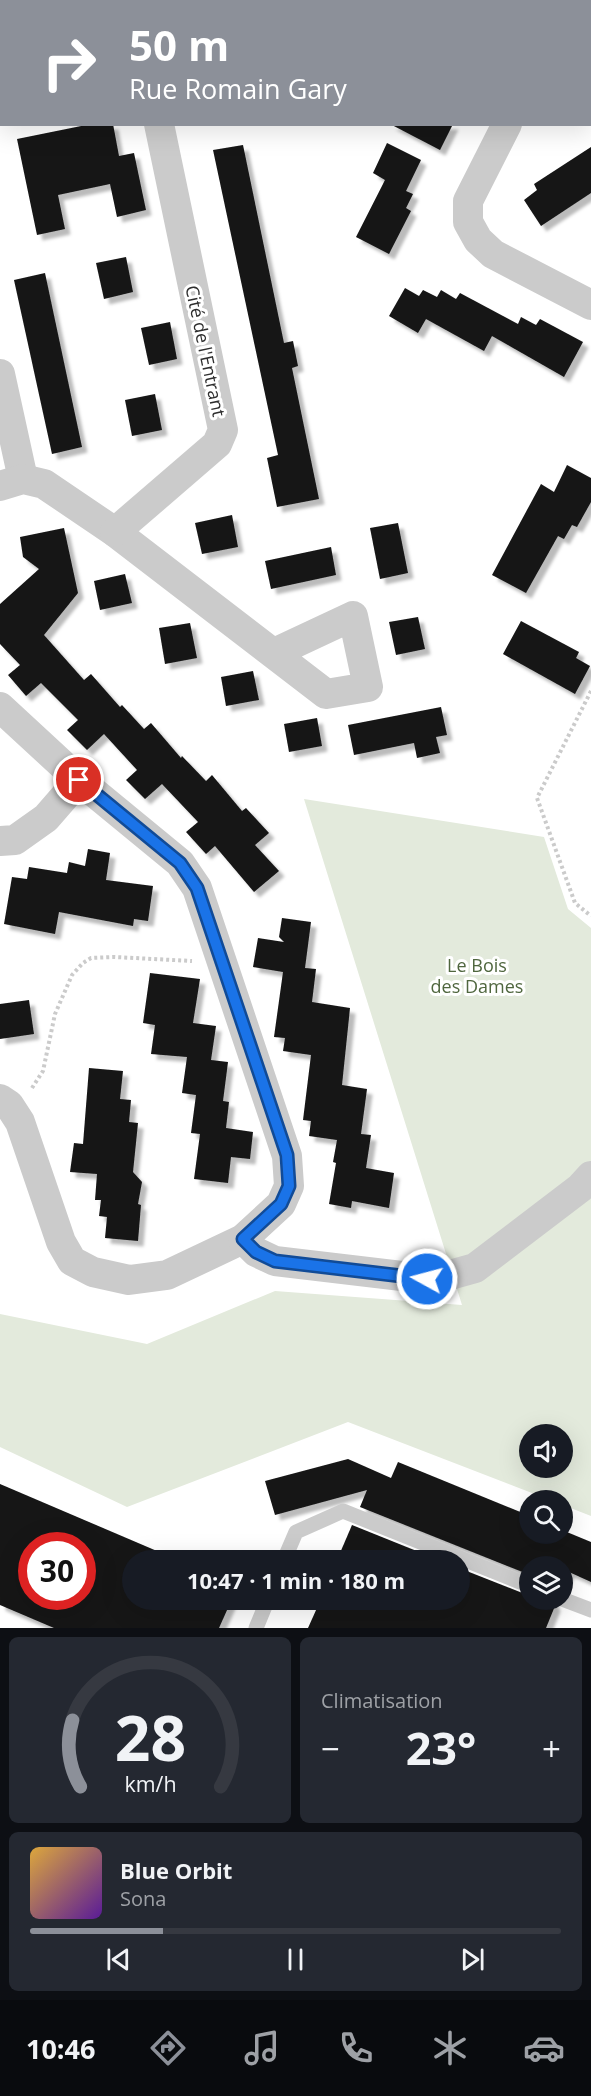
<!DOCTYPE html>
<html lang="fr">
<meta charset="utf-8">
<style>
:root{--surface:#171b24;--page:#242831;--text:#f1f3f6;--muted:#9ea1a6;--line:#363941;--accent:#8c9099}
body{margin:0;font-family:"Open Sans",sans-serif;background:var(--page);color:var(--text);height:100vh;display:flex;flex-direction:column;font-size:22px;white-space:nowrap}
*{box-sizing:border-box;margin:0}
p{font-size:20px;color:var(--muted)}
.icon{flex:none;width:33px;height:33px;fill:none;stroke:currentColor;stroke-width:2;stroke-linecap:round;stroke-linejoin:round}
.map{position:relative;height:1628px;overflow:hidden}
.sheet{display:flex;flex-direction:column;gap:9px;padding:9px;background:#0d0f14;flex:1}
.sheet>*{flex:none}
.guide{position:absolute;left:0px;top:0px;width:591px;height:126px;box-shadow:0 6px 24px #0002;background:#8c9099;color:#fff;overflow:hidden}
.buttons{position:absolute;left:519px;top:1424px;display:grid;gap:12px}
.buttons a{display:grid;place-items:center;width:54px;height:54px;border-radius:50%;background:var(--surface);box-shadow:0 6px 24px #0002;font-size:30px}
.speed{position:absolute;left:18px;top:1532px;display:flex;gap:12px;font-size:30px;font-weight:700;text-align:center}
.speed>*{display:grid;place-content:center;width:78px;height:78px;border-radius:50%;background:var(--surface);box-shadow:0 6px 24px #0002;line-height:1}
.speed .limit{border:9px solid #d22;background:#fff;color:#111}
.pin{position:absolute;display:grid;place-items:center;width:51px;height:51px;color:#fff;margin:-26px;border:3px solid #fff;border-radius:50%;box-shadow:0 2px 6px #0007}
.me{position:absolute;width:66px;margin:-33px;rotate:277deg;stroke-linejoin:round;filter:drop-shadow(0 0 4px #0008)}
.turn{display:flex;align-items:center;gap:21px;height:126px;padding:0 30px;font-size:27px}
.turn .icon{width:78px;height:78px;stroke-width:2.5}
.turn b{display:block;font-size:42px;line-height:51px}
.big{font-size:45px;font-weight:700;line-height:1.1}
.sheet .widget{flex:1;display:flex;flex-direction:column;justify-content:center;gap:9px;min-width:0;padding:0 21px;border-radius:9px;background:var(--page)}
.sheet .dial{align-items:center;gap:0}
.dial svg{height:156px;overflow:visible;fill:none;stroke:var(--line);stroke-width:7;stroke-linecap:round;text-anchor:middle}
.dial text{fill:var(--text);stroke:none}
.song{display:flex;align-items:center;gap:18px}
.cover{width:72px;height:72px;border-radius:9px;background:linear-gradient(135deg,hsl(40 70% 55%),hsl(270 70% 35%))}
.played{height:6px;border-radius:3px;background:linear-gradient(90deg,var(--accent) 25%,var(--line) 25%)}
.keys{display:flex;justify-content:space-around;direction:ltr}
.heat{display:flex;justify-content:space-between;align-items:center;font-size:33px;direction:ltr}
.sheet .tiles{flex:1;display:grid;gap:9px;grid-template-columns:1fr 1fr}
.widget:last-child{grid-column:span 2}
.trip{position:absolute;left:122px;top:1550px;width:348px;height:60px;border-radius:30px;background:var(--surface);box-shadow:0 6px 24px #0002;font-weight:700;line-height:60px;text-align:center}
.dock{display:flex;height:96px;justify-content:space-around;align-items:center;background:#090b0e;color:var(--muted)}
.dock .icon{width:42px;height:42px}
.dock .on{color:var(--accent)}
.dock b{font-size:27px;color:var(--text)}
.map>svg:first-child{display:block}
.green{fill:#e3eadc;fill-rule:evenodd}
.building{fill:#151515;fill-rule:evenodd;filter:url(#shadow)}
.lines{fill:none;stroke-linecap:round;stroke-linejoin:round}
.path{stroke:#cbcbcb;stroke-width:4;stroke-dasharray:3 3;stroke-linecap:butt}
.lane{stroke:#cbcbcb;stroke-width:15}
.street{stroke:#cbcbcb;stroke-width:30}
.route-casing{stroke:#114b97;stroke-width:15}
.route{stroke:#1a73e8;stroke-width:10}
.labels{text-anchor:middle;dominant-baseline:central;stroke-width:6;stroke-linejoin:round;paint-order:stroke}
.street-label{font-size:18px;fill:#2e2e2e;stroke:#fff}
.park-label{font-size:18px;fill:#4f663e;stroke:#fff}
</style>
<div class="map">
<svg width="591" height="1628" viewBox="0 0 591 1628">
<defs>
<filter id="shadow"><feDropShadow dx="5.5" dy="5.5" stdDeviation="1.5" flood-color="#0004"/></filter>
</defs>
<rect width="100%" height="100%" fill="#fff"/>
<path class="green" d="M304 799 544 837 568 909 591 928V1516L563 1505 562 1500H550L348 1422 127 1507 0 1447V1314L147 1344 275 1291 462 1305ZM530 1434H562V1467H530Z"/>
<g class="building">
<path d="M91 124H113L119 156 134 153 146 210 117 217 110 184 58 195 65 229 37 235 17 139Z"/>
<path d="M390 124H453L440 150Z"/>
<path d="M387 143 421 160 406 191 413 194 406 208 411 211 389 254 356 237 385 180 373 173Z"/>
<path d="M243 145 284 343 293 341 298 366 292 368 319 499 277 507 267 458 278 455 213 150Z"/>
<path d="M591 147V193L541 226 524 200 537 190 534 184Z"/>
<path d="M126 257 133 292 104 299 96 263Z"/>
<path d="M45 273 82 447 52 454 14 280Z"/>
<path d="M405 288 419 296 423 290 437 297 441 290 456 299 460 293 518 324 521 317 536 325 540 319 583 342 564 377 492 336 484 351 426 319 418 333 389 316Z"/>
<path d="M170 322 177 359 149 365 141 328Z"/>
<path d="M155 394 162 430 132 436 125 400Z"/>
<path d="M567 465 591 478V502L577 527 572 525 564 539 558 536 526 593 492 575 541 484 554 492Z"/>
<path d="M232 515 238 547 202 554 195 523Z"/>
<path d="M398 523 408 573 380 579 370 528Z"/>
<path d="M64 528 78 593 44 635 84 680 91 674 120 707 122 705 144 729 151 723 181 758 182 756 206 781 212 775 242 811 246 808 269 833 255 845 279 871 254 892 215 846 206 854 186 832 198 822 162 784 145 799 126 780 137 770 104 734 87 750 67 730 78 720 41 683 26 696 8 675 20 665 0 644V604L39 569 23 557 20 537Z"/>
<path d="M331 547 336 575 271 589 265 561Z"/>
<path d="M125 574 132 603 100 610 94 581Z"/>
<path d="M418 617 425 649 396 655 389 622Z"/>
<path d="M521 621 579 652 576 658 590 666 575 694 503 654Z"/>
<path d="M190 623 197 658 165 664 159 628Z"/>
<path d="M253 671 259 700 226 706 221 677Z"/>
<path d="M441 707 447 735 436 737 440 753 417 758 414 743 354 755 348 725Z"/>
<path d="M317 718 322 746 289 752 284 724Z"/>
<path d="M88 849 110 853 106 880 153 886 148 921 134 919 133 926 59 912 55 934 4 924 12 877 27 879 29 867 67 873 69 862 85 866Z"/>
<path d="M282 918 311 922 305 968 316 969 312 1002 350 1008 342 1085 367 1089 361 1134 371 1135 366 1168 394 1173 389 1208 352 1201 351 1208 329 1204 336 1163 333 1162 337 1140 309 1136 311 1121 303 1120 311 1055 283 1051 285 1038 274 1037 283 972 253 967 258 938 284 942 279 937Z"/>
<path d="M150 973 200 979 193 1023 216 1026 211 1060 228 1062 223 1101 229 1102 226 1128 253 1132 250 1159 231 1157 228 1183 194 1179 200 1134 191 1133 196 1095 182 1093 187 1057 151 1054 155 1025 143 1023Z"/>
<path d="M29 1000 34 1034 0 1039V1004Z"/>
<path d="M89 1068 123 1071 120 1099 131 1100 129 1122 138 1123 133 1172 142 1182 138 1204 141 1205 138 1241 105 1238 107 1217 99 1216 101 1200H95L97 1174 70 1172 74 1143 83 1144Z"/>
<path d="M348 1459 391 1478 398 1462 530 1516V1533H562V1530L591 1542V1582L569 1572 562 1587V1566H530V1575L360 1507 367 1490 275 1515 265 1481Z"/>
<path d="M0 1484 178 1560H132V1599H232L219 1628H54L0 1605ZM32 1545H82V1596H32Z"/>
<path d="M352 1525 439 1560H337Z"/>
<path d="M459 1568 530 1596V1599H552L555 1606 546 1628H308L321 1599H459Z"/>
</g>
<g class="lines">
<g class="path">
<path d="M591 691 537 798 575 903 591 916"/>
<path d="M32 1088 43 1071 55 1014 72 975 83 963 91 958 115 957 192 961"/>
</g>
<g class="lane">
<path d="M284 1560 296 1532 343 1511 530 1586"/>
<path d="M562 1599 591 1610"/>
<path d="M256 1628 268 1599"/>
</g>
<g class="street">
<path d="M499 0 500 2"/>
<path d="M507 124 468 201V222L478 240 493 254 591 305"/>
<path d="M0 374 23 479"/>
<path d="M0 486 23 479 44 484 115 532 326 694 368 687 353 616 274 653"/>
<path d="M115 532 217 444 223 430 159 124"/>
<path d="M0 707 79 780 180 863 197 888 287 1156 289 1186 281 1204 243 1239 167 1275 129 1280 93 1272 72 1261 61 1242 20 1122 9 1105 0 1099"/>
<path d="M0 841 15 840 46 818 79 780"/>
<path d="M243 1239 256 1252 275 1261 427 1279 450 1275 475 1268 580 1188 591 1176"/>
</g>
</g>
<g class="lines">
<defs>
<path id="route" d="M79 780 180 863 197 888 287 1155 289 1186 281 1204 243 1239 256 1252 275 1261 427 1279"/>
</defs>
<use href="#route" class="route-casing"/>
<use href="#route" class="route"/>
</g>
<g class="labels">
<g class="street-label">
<text transform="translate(206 351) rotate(78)">Cité de l'Entrant</text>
</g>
<g class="park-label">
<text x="477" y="965">Le Bois<tspan x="477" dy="21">des Dames</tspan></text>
</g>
</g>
</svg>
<div class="buttons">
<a><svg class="icon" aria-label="sound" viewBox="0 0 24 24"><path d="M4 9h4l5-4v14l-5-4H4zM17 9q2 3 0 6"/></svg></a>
<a><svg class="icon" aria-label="search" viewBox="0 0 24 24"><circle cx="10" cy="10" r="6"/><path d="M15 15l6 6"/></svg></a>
<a><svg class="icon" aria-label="layers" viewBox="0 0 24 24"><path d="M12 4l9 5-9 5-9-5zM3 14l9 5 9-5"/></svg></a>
</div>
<div class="speed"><div class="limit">30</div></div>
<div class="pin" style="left:79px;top:780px;background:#d93025"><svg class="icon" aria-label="arrive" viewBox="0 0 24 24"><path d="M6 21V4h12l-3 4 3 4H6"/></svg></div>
<svg class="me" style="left:427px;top:1279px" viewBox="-20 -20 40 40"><circle r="17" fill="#1a73e8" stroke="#fff" stroke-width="3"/><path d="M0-11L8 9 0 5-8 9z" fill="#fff"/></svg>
<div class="trip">10:47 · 1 min · 180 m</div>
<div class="guide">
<div class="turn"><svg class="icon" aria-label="right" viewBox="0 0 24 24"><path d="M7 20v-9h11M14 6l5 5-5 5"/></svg><div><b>50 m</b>Rue Romain Gary</div></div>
</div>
</div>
<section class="sheet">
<div class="tiles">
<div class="widget dial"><svg viewBox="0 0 100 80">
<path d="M14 69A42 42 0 1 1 86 69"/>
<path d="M14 69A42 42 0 0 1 10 35" stroke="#8c9099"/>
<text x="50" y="56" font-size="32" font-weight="700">28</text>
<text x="50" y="72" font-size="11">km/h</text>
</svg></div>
<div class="widget"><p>Climatisation</p>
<div class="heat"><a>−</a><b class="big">23°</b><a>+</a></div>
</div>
<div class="widget">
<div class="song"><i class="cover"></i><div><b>Blue Orbit</b><p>Sona</p></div></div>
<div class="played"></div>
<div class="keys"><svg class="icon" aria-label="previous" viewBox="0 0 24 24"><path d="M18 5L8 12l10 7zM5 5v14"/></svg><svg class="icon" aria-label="pause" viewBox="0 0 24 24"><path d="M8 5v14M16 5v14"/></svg><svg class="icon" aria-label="next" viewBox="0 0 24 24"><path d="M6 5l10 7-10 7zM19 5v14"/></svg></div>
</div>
</div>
</section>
<nav class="dock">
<b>10:46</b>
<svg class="icon on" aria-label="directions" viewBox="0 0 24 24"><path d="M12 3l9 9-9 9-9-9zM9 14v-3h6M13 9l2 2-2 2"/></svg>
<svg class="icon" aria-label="music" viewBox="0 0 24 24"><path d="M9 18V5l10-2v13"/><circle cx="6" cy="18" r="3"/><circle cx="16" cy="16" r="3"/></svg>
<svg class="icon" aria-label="phone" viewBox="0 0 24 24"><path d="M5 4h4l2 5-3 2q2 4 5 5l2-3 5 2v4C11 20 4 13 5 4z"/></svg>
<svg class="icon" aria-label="climate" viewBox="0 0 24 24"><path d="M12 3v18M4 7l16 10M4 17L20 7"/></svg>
<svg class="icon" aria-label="car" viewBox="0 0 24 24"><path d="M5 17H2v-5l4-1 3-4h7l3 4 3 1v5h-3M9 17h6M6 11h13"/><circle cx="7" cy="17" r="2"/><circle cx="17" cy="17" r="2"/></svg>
</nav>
